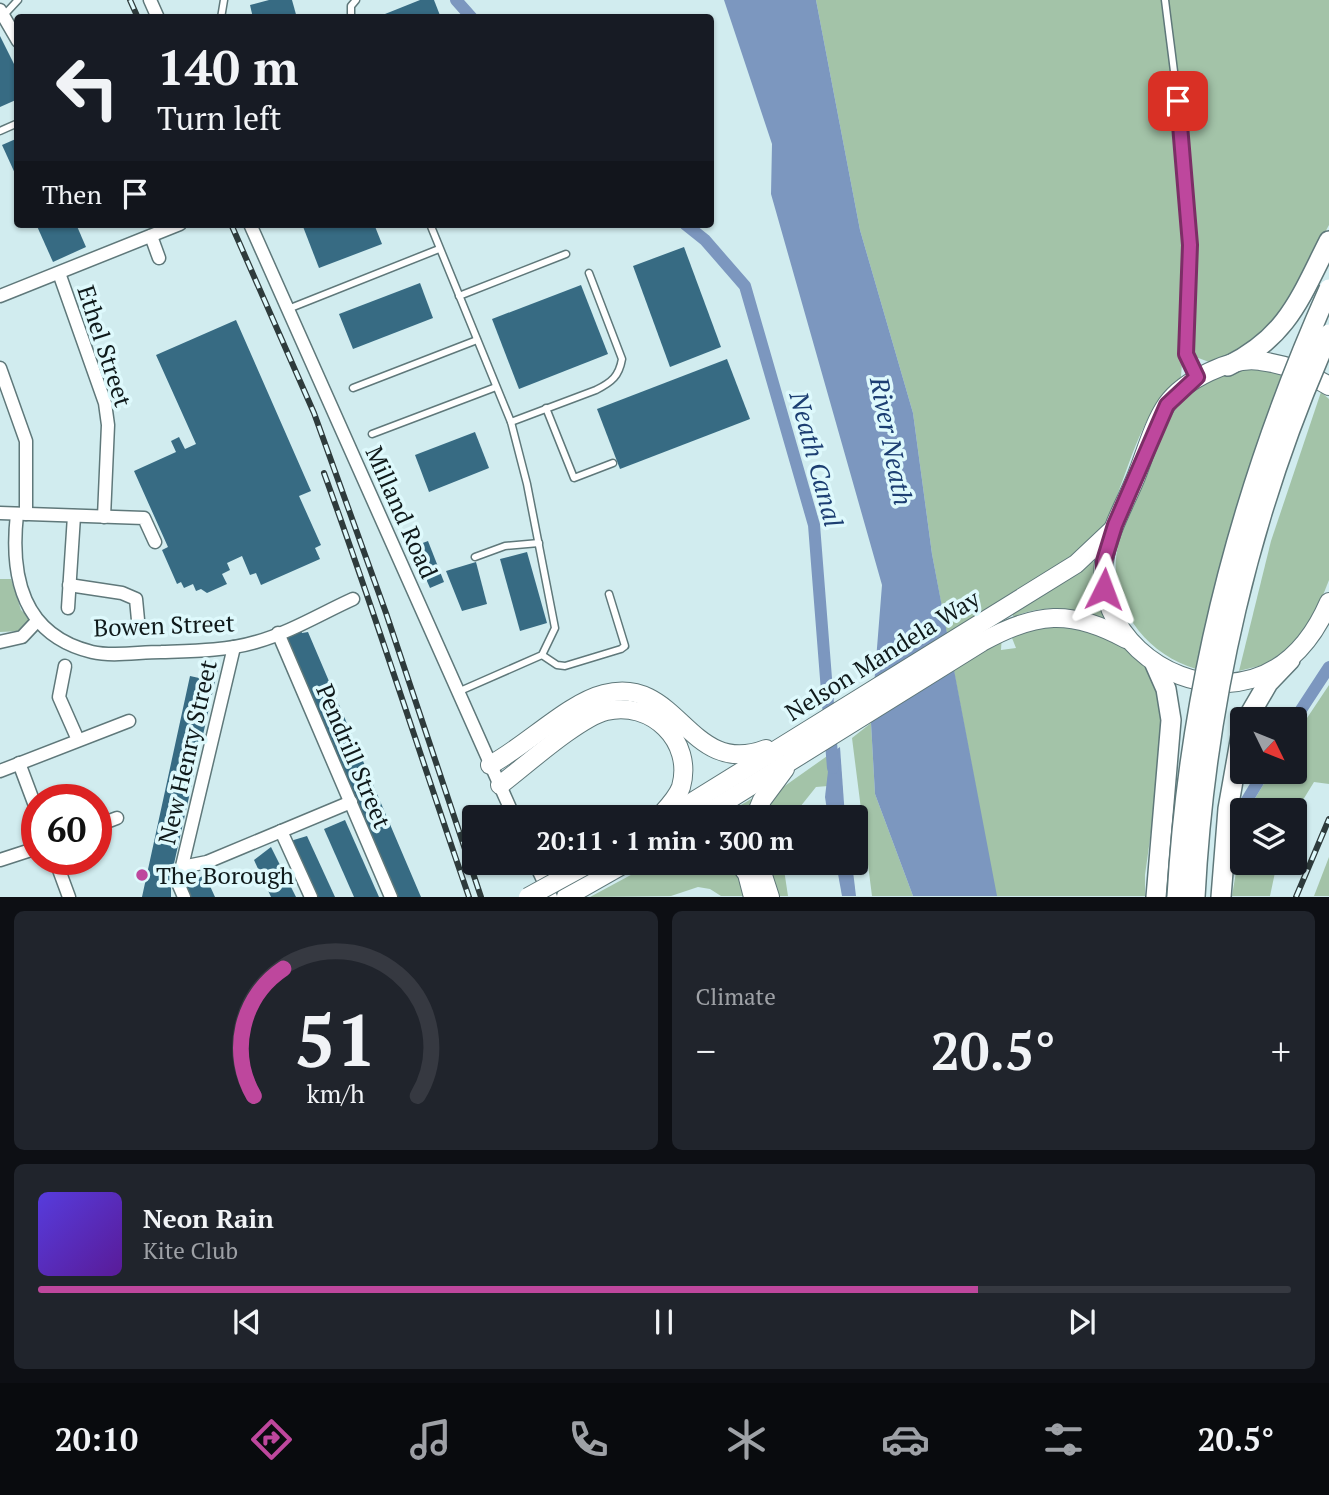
<!DOCTYPE html>
<meta charset="utf-8">
<style>
:root{--surface:#171b24;--page:#20242c;--text:#f1f3f6;--muted:#9ea1a6;--line:#363941;--accent:#be479d}
body{margin:0;font-family:"PT Serif",serif;background:var(--page);color:var(--text);height:100vh;display:flex;flex-direction:column;font-size:26px;white-space:nowrap}
*{box-sizing:border-box;margin:0}
p{font-size:23px;color:var(--muted)}
.icon{flex:none;width:38px;height:38px;fill:none;stroke:currentColor;stroke-width:2;stroke-linecap:round;stroke-linejoin:round}
.map{position:relative;height:897px;overflow:hidden}
.sheet{display:flex;flex-direction:column;gap:14px;padding:14px;background:#0d0f14;flex:1}
.sheet>*{flex:none}
.hud{position:absolute;left:14px;top:14px;width:700px;height:214px;border-radius:7px;box-shadow:0 2px 5px #0004;background:#171b24;color:var(--text);overflow:hidden}
.needle{width:46px;rotate:133deg}
.buttons{position:absolute;left:1230px;top:707px;display:grid;gap:14px}
.buttons a{display:grid;place-items:center;width:77px;height:77px;border-radius:7px;background:var(--surface);box-shadow:0 2px 5px #0004;font-size:35px}
.speed{position:absolute;left:21px;top:784px;display:flex;gap:14px;font-size:35px;font-weight:700;text-align:center}
.speed>*{display:grid;place-content:center;width:91px;height:91px;border-radius:50%;background:var(--surface);box-shadow:0 2px 5px #0004;line-height:1}
.speed .limit{border:10px solid #d22;background:#fff;color:#111}
.pin{position:absolute;display:grid;place-items:center;width:60px;height:60px;color:#fff;margin:-30px;border-radius:14px;box-shadow:0 4px 10px #0006}
.me{position:absolute;width:77px;margin:-38px;rotate:3deg;stroke-linejoin:round;filter:drop-shadow(0 0 5px #0008)}
.turn{display:flex;align-items:center;gap:24px;height:147px;padding:0 28px;font-size:32px}
.turn .icon{width:91px;height:91px;stroke-width:2.5}
.turn b{display:block;font-size:49px;line-height:60px}
.then{display:flex;align-items:center;height:66px;padding:0 28px;background:#0003;gap:14px;font-size:26px}
.big{font-size:52px;font-weight:700;line-height:1.1}
.sheet .tile{flex:1;display:flex;flex-direction:column;justify-content:center;gap:10px;min-width:0;padding:0 24px;border-radius:10px;background:var(--page)}
.sheet .dial{align-items:center;gap:0}
.dial svg{height:182px;overflow:visible;fill:none;stroke:var(--line);stroke-width:7;stroke-linecap:round;text-anchor:middle}
.dial text{fill:var(--text);stroke:none}
.song{display:flex;align-items:center;gap:21px}
.cover{width:84px;height:84px;border-radius:10px;background:linear-gradient(135deg,hsl(250 70% 55%),hsl(270 70% 35%))}
.played{height:7px;border-radius:4px;background:linear-gradient(90deg,var(--accent) 75%,var(--line) 75%)}
.keys{display:flex;justify-content:space-around;direction:ltr}
.heat{display:flex;justify-content:space-between;align-items:center;font-size:38px;direction:ltr}
.sheet .tiles{flex:1;display:grid;gap:14px;grid-template-columns:1fr 1fr}
.tile:last-child{grid-column:span 2}
.trip{position:absolute;left:462px;top:805px;width:406px;height:70px;border-radius:7px;background:var(--surface);box-shadow:0 2px 5px #0004;font-weight:700;line-height:70px;text-align:center}
.dock{display:flex;height:112px;justify-content:space-around;align-items:center;background:#090b0e;color:var(--muted)}
.dock .icon{width:49px;height:49px}
.dock .selected{color:var(--accent)}
.dock b{font-size:32px;color:var(--text)}
.map>svg:first-child{display:block}
.green{fill:#a3c3a8}
.water{fill:#7c97bf}
.lines{fill:none;stroke-linecap:round;stroke-linejoin:round}
.canal{stroke:#7c97bf;stroke-width:12}
.building{fill:#376b83}
.service-casing{stroke:#5f787a;stroke-width:9}
.minor-casing{stroke:#5f787a;stroke-width:15}
.primary-casing{stroke:#5f787a;stroke-width:20}
.trunk-casing{stroke:#5f787a;stroke-width:22}
.service{stroke:#fff;stroke-width:6}
.minor{stroke:#fff;stroke-width:12}
.primary{stroke:#fff;stroke-width:18}
.trunk{stroke:#fff;stroke-width:19}
.rail-casing{stroke:#2e3b3c;stroke-width:6}
.rail{stroke:#def9fc;stroke-width:3.5;stroke-dasharray:10;stroke-linecap:butt}
.primary-bridge-casing{stroke:#5f787a;stroke-width:20;stroke-linecap:butt}
.trunk-bridge-casing{stroke:#5f787a;stroke-width:22;stroke-linecap:butt}
.primary-bridge{stroke:#fff;stroke-width:18}
.trunk-bridge{stroke:#fff;stroke-width:19}
.route-casing{stroke:#7c2e66;stroke-width:18}
.route{stroke:#be479d;stroke-width:12}
.poi-dot{fill:#be479d;stroke:#def9fc;stroke-width:2.5}
.labels{text-anchor:middle;dominant-baseline:central;stroke-width:7;stroke-linejoin:round;paint-order:stroke}
.street-label{font-size:24px;fill:#0f191a;stroke:#def9fc}
.poi-label{font-size:24px;fill:#0f191a;stroke:#def9fc;text-anchor:start}
.water-label{font-size:26px;font-style:italic;fill:#1c3e72;stroke:#def9fc}
</style>
<div class="map">
<svg width="1329" height="897" viewBox="0 0 1329 897">
<rect width="100%" height="100%" fill="#d1ecef"/>
<g class="green">
<path d="M816 0H1329V225L1274 325 1244 348 1209 362 1193 356 1192 345 1183 349 1181 377C1146 406 1134 451 1118 493 1112 508 1107 525 1097 537 1073 564 1034 581 1004 600L1001 650 1016 648 1012 638 1041 624 1093 630 1133 653 1151 672 1162 695 1164 738 1145 875V896H996L932 554 913 413 860 230Z"/>
<path d="M1246 369 1284 371 1229 531 1196 669C1143 653 1106 602 1118 545 1124 521 1136 498 1145 475 1154 450 1162 422 1180 403 1198 383 1221 375 1246 369Z"/>
<path d="M1321 392 1329 399V580L1314 618 1293 646 1263 665 1239 671 1271 541Z"/>
<path d="M1099 558 1108 619C1078 610 1044 602 1014 617L1011 613Z"/>
<path d="M0 579H11L21 610 31 619 21 631 0 632Z"/>
<path d="M1329 685V784L1314 782 1295 813V810H1248L1271 772H1295V736Z"/>
<path d="M871 723 875 794 913 896H872L852 738Z"/>
<path d="M830 754 828 786 816 787 792 817H762L779 790Z"/>
<path d="M753 798 749 817H720Z"/>
<path d="M1242 836V863H1277L1270 896H1232Z"/>
<path d="M1329 857V896H1314Z"/>
<path d="M653 863H730L741 881 745 896H721L710 889 698 887 671 896 590 897Z"/>
<path d="M765 863H783L788 896H776Z"/>
</g>
<g class="water">
<path d="M724 0H816L860 230 913 413 932 554 997 896H913L875 794 871 723 882 585 771 194 772 144Z"/>
<path d="M840 747 845 817H828L825 797 830 754Z"/>
<path d="M836 863H852L856 896H842Z"/>
</g>
<g class="lines">
<g class="canal">
<path d="M456 0 472 18"/>
<path d="M685 224 705 240 745 286 814 525 833 768"/>
<path d="M1295 719 1329 667"/>
<path d="M1238 815 1264 772"/>
</g>
</g>
<g class="building">
<path d="M269 0H292L297 18H253L250 5Z"/>
<path d="M420 0H434L441 18H375Z"/>
<path d="M0 36 18 72V99L0 107Z"/>
<path d="M18 138V180L2 145Z"/>
<path d="M36 224H76L86 247 53 262Z"/>
<path d="M302 224H374L382 244 319 268Z"/>
<path d="M684 247 721 347 670 367 633 266Z"/>
<path d="M420 283 433 318 353 349 339 314Z"/>
<path d="M581 285 608 354 519 389 492 319Z"/>
<path d="M236 320 311 491 299 496 321 545 315 548 320 559 261 585 256 573 250 575 242 556 227 563 230 570 222 574 227 584 207 593 201 589 196 591 193 584 184 588 181 582 177 584 162 550 168 547 134 471 176 452 171 441 179 437 185 449 196 444 156 355Z"/>
<path d="M727 359 750 419 620 469 597 409Z"/>
<path d="M475 432 489 468 429 492 415 455Z"/>
<path d="M428 541 444 582 430 588 412 547Z"/>
<path d="M527 552 547 623 520 631 500 559Z"/>
<path d="M476 562 487 604 462 611 446 571Z"/>
<path d="M301 630 302 633 308 632 421 897H398L287 637Z"/>
<path d="M203 663 218 668 171 877V897H142L190 676 199 678Z"/>
<path d="M345 820 379 897H354L324 829Z"/>
<path d="M307 836 335 897H312L287 842Z"/>
<path d="M271 847 296 897H271L254 860Z"/>
<path d="M205 875 215 897H187L182 886Z"/>
</g>
<g class="lines">
<defs>
<g id="service">
<path d="M1165 0C1175 81 1187 163 1190 244 1191 288 1177 336 1197 375"/>
<path d="M5 14 18 0"/>
<path d="M221 18 224 0"/>
<path d="M351 18V6L356 0"/>
<path d="M0 131 18 123"/>
<path d="M430 224 511 422 527 484 555 628 542 655 460 691"/>
<path d="M459 296 566 254"/>
<path d="M288 309 439 249"/>
<path d="M353 388 477 340"/>
<path d="M546 408 574 478 613 463"/>
<path d="M511 422 596 390C612 382 619 376 622 359L589 273"/>
<path d="M372 434 496 387"/>
<path d="M475 557 505 546 539 543"/>
<path d="M542 655 557 665 565 666 621 649 625 646 609 594"/>
</g>
<g id="minor">
<path d="M150 0 158 18"/>
<path d="M0 10 18 41"/>
<path d="M250 224 514 817"/>
<path d="M151 236 159 258"/>
<path d="M59 273 105 403 108 425 104 517"/>
<path d="M0 296 180 224"/>
<path d="M0 368 26 441V514"/>
<path d="M0 513 144 518 155 542"/>
<path d="M17 514C10 576 22 635 92 652 113 657 139 652 161 652 192 651 226 651 256 642 289 633 322 613 353 599"/>
<path d="M69 585 122 593 136 599 138 620"/>
<path d="M68 608 74 516"/>
<path d="M278 633 391 897"/>
<path d="M0 642 22 637 37 621"/>
<path d="M65 666 59 697 78 740"/>
<path d="M19 763 37 811"/>
<path d="M0 771 129 721"/>
<path d="M96 826 117 818"/>
<path d="M281 831 311 897"/>
<path d="M55 859 69 897"/>
<path d="M0 860 37 848"/>
<path d="M535 863 551 897"/>
<path d="M182 867 207 862 351 802"/>
<path d="M184 897 178 883 234 647"/>
</g>
<g id="primary">
<path d="M1329 386C1308 373 1285 364 1260 361 1232 356 1183 381 1167 404 1153 424 1145 455 1136 477 1125 504 1108 533 1104 562 1096 630 1163 687 1228 683 1278 680 1310 646 1329 602"/>
<path d="M490 765C526 746 568 703 604 694 679 674 688 779 766 749"/>
<path d="M500 785C524 767 578 718 606 711 651 700 694 741 681 787 677 798 667 808 659 817"/>
<path d="M668 817 1076 564 1111 531"/>
<path d="M701 817 982 642C1036 612 1071 609 1126 639"/>
<path d="M755 817 762 800 785 769"/>
<path d="M739 863 747 874 753 897"/>
<path d="M759 863 770 897"/>
<path d="M566 897 626 863"/>
</g>
<g id="trunk">
<path d="M1228 366C1288 336 1300 298 1329 241"/>
<path d="M1155 664 1166 689 1171 720 1156 897"/>
<path d="M1247 719 1268 683 1290 660"/>
<path d="M1221 897 1228 809 1242 730"/>
</g>
</defs>
<use href="#service" class="service-casing"/>
<use href="#minor" class="minor-casing"/>
<use href="#primary" class="primary-casing"/>
<use href="#trunk" class="trunk-casing"/>
<use href="#service" class="service"/>
<use href="#minor" class="minor"/>
<use href="#primary" class="primary"/>
<use href="#trunk" class="trunk"/>
<defs>
<g id="rail">
<path d="M130 0 138 18"/>
<path d="M231 224 314 413 386 613 481 897"/>
<path d="M324 473C375 613 420 755 469 897"/>
<path d="M1296 897 1329 819"/>
</g>
</defs>
<use href="#rail" class="rail-casing"/>
<use href="#rail" class="rail"/>
<defs>
<path id="primary-bridge" d="M528 897 590 863"/>
<g id="trunk-bridge">
<path d="M1177 897C1189 684 1242 483 1329 289"/>
<path d="M1195 897C1205 703 1250 510 1329 334"/>
</g>
</defs>
<use href="#primary-bridge" class="primary-bridge-casing"/>
<use href="#trunk-bridge" class="trunk-bridge-casing"/>
<use href="#primary-bridge" class="primary-bridge"/>
<use href="#trunk-bridge" class="trunk-bridge"/>
</g>
<g class="lines">
<defs>
<path id="route" d="M1104 589V561L1115 525 1167 405 1197 377 1186 354 1190 245 1178 101"/>
</defs>
<use href="#route" class="route-casing"/>
<use href="#route" class="route"/>
</g>
<circle class="poi-dot" cx="142" cy="875" r="7"/>
<g class="labels">
<g class="street-label">
<text transform="translate(105 346) rotate(72)">Ethel Street</text>
<text transform="translate(402 512) rotate(66)">Milland Road</text>
<text transform="translate(164 625) rotate(-2)">Bowen Street</text>
<text transform="translate(882 655) rotate(-32)">Nelson Mandela Way</text>
<text transform="translate(187 752) rotate(-77)">New Henry Street</text>
<text transform="translate(354 756) rotate(67)">Pendrill Street</text>
</g>
<g class="poi-label">
<text x="156" y="875">The Borough</text>
</g>
<g class="water-label">
<text transform="translate(892 441) rotate(79)">River Neath</text>
<text transform="translate(817 459) rotate(75)">Neath Canal</text>
</g>
</g>
</svg>
<div class="buttons">
<a><svg class="needle" viewBox="-14 -14 28 28"><path d="M0-13l5 13h-10z" fill="#e53935"/><path d="M0 13l5-13h-10z" fill="#9ea1a6"/></svg></a>
<a><svg class="icon" aria-label="layers" viewBox="0 0 24 24"><path d="M12 4l9 5-9 5-9-5zM3 14l9 5 9-5"/></svg></a>
</div>
<div class="speed"><div class="limit">60</div></div>
<div class="pin" style="left:1178px;top:101px;background:#d93025"><svg class="icon" aria-label="arrive" viewBox="0 0 24 24"><path d="M6 21V4h12l-3 4 3 4H6"/></svg></div>
<svg class="me" style="left:1104px;top:589px" viewBox="-20 -20 40 40"><path d="M0-17L14 15 0 8-14 15z" fill="#be479d" stroke="#fff" stroke-width="4"/></svg>
<div class="trip">20:11 · 1 min · 300 m</div>
<div class="hud">
<div class="turn"><svg class="icon" aria-label="left" viewBox="0 0 24 24"><path d="M17 20v-9H6M10 6l-5 5 5 5"/></svg><div><b>140 m</b>Turn left</div></div>
<div class="then">Then<svg class="icon" aria-label="arrive" viewBox="0 0 24 24"><path d="M6 21V4h12l-3 4 3 4H6"/></svg></div>
</div>
</div>
<section class="sheet">
<div class="tiles">
<div class="tile dial"><svg viewBox="0 0 100 80">
<path d="M14 69A42 42 0 1 1 86 69"/>
<path d="M14 69A42 42 0 0 1 27 13" stroke="#be479d"/>
<text x="50" y="56" font-size="32" font-weight="700">51</text>
<text x="50" y="72" font-size="11">km/h</text>
</svg></div>
<div class="tile"><p>Climate</p>
<div class="heat"><a>−</a><b class="big">20.5°</b><a>+</a></div>
</div>
<div class="tile">
<div class="song"><i class="cover"></i><div><b>Neon Rain</b><p>Kite Club</p></div></div>
<div class="played"></div>
<div class="keys"><svg class="icon" aria-label="previous" viewBox="0 0 24 24"><path d="M18 5L8 12l10 7zM5 5v14"/></svg><svg class="icon" aria-label="pause" viewBox="0 0 24 24"><path d="M8 5v14M16 5v14"/></svg><svg class="icon" aria-label="next" viewBox="0 0 24 24"><path d="M6 5l10 7-10 7zM19 5v14"/></svg></div>
</div>
</div>
</section>
<nav class="dock">
<b>20:10</b>
<svg class="icon selected" aria-label="directions" viewBox="0 0 24 24"><path d="M12 3l9 9-9 9-9-9zM9 14v-3h6M13 9l2 2-2 2"/></svg>
<svg class="icon" aria-label="music" viewBox="0 0 24 24"><path d="M9 18V5l10-2v13"/><circle cx="6" cy="18" r="3"/><circle cx="16" cy="16" r="3"/></svg>
<svg class="icon" aria-label="phone" viewBox="0 0 24 24"><path d="M5 4h4l2 5-3 2q2 4 5 5l2-3 5 2v4C11 20 4 13 5 4z"/></svg>
<svg class="icon" aria-label="climate" viewBox="0 0 24 24"><path d="M12 3v18M4 7l16 10M4 17L20 7"/></svg>
<svg class="icon" aria-label="car" viewBox="0 0 24 24"><path d="M5 17H2v-5l4-1 3-4h7l3 4 3 1v5h-3M9 17h6M6 11h13"/><circle cx="7" cy="17" r="2"/><circle cx="17" cy="17" r="2"/></svg>
<svg class="icon" aria-label="filters" viewBox="0 0 24 24"><path d="M4 7h16M4 17h16"/><circle cx="9" cy="7" r="2"/><circle cx="15" cy="17" r="2"/></svg>
<b>20.5°</b>
</nav>
